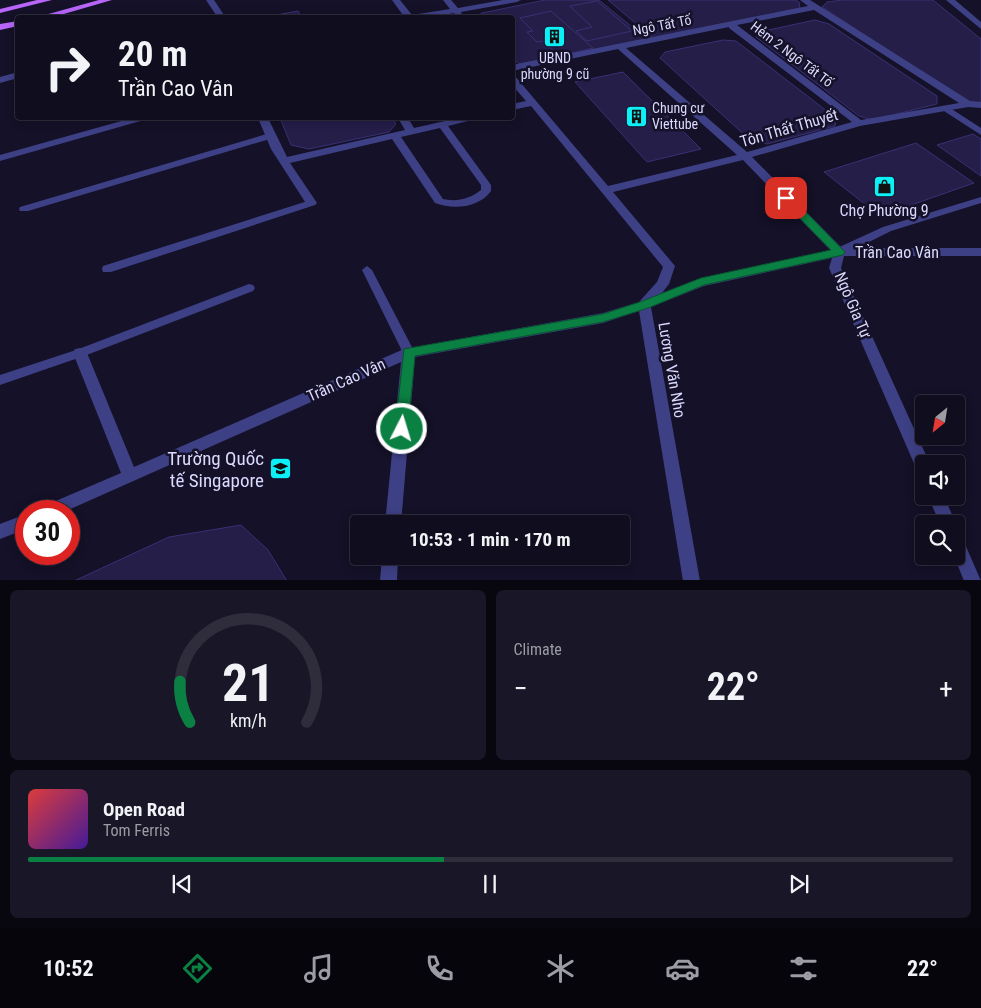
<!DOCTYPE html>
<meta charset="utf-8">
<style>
:root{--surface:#0f0d1e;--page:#181627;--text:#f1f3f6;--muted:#9b9ca4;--line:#2f2d3c;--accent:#0b8043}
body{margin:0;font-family:"Roboto Condensed",sans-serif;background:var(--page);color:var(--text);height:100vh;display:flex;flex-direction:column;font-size:19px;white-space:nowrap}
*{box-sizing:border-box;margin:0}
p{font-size:16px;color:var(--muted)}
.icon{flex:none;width:28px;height:28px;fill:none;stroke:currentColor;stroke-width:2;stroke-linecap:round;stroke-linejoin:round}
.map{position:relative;height:580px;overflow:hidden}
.sheet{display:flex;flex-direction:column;gap:10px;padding:10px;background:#080710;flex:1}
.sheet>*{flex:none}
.guide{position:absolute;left:15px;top:15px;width:500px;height:105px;border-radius:5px;box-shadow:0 2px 12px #0003,0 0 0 1px var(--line);background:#0f0d1e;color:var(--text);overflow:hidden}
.needle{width:32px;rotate:210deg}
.controls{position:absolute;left:915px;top:395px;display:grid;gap:10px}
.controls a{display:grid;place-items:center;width:50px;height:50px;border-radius:5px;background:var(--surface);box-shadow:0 2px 12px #0003,0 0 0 1px var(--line);font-size:25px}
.speed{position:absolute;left:15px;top:500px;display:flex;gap:10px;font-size:25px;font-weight:700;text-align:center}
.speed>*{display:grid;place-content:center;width:65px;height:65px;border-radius:50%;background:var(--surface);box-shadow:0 2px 12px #0003,0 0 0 1px var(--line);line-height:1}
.speed .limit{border:8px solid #d22;background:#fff;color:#111}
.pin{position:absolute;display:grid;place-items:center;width:42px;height:42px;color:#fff;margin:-21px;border-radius:10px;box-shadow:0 2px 8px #0006}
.me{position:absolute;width:55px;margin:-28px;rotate:5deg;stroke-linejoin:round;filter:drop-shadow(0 0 4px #0008)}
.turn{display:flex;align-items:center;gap:18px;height:105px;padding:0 20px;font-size:22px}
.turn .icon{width:65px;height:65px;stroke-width:2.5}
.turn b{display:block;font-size:35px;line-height:42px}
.big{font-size:38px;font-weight:700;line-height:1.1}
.sheet .widget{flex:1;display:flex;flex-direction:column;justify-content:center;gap:8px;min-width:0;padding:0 18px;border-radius:8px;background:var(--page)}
.sheet .dial{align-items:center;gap:0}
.dial svg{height:130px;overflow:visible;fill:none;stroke:var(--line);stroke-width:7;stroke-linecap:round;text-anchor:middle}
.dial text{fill:var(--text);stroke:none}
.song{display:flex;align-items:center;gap:15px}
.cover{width:60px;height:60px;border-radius:8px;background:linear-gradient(135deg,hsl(0 70% 55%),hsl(260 70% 35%))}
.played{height:5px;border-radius:2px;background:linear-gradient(90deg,var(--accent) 45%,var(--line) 45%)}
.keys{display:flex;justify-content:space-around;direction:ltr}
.heat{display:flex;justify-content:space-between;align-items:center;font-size:28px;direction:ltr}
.sheet .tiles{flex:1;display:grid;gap:10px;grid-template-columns:1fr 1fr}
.widget:last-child{grid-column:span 2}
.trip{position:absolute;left:350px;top:515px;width:280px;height:50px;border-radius:5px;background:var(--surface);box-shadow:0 2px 12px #0003,0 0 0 1px var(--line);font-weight:700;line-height:50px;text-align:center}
.tab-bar{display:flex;height:80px;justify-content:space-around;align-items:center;background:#06050c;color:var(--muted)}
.tab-bar .icon{width:35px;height:35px}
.tab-bar .selected{color:var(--accent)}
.tab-bar b{font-size:22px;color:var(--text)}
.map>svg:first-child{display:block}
.building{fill:#241e49;stroke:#393174}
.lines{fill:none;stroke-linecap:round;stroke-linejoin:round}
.service{fill:#3e4086;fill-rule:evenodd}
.minor{fill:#3e4086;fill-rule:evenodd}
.tertiary{fill:#3e4086;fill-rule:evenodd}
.primary{fill:#b865fa;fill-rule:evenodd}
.route{fill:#0b8043;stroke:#07532c}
.labels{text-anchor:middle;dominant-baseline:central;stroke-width:5;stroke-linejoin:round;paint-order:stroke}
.far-street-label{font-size:14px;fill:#dbdafe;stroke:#141128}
.far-poi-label{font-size:14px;fill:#dbdafe;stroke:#141128}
.street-label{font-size:16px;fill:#dbdafe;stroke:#141128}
.poi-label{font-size:16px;fill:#dbdafe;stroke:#141128}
.near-poi-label{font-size:19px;fill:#dbdafe;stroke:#141128;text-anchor:end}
</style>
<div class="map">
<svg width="981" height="581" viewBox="0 0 981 581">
<rect width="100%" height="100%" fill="#141128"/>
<g class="building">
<path d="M545 0H599L648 40 519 64 512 57V18L476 17 482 13Z"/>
<path d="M608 0H795L799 2 800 8 654 39Z"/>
<path d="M842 0H933L981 39V104L968 102 822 7 827 2Z"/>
<path d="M597 1 632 31 587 41 576 31 592 27 570 6Z"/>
<path d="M298 11 302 18H260Z"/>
<path d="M551 11 593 48 559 56 543 41 537 42 527 32 533 31 520 18Z"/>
<path d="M815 20 829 24 937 96V104L872 120 859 116 756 37 759 32Z"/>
<path d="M723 40 736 41 836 118 835 126 767 144 750 140 660 58 665 52Z"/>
<path d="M623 72 701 149 647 162 575 82Z"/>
<path d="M280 118H392L396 124 389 132 309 149 291 145Z"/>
<path d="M973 134 981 139V176L937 145Z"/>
<path d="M916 143 974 183 880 216 824 172Z"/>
<path d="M241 525 268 550 287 581H74L169 537Z"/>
</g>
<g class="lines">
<g class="service">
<path d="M947 106 981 128V135L944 111 943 109Z"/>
<path d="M270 133 275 136 273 138 28 211H20L19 209 20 207Z"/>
<path d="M981 197V203L891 231 843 255 839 256 834 252 835 249 883 227Z"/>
<path d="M311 200 316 203 315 205 111 272H103L102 269 103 266Z"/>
<path d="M367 266 372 270 415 353 413 356H405L403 353 362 270Z"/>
<path d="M249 284 253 285 255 288 253 291 84 356 0 385V375L76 350Z"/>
</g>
<g class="minor">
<path d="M206 0H214L226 18H218Z"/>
<path d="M392 0H400L412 15 450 9 443 0H451L458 8 503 0H521L517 2 461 12 463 18H457L454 13 429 18H405Z"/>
<path d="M800 0H810L970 101 981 102V108L968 107 860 126 752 157 842 248H981V256H844L841 268 930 464H924V474L919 473 916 468 829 268 832 258 704 286 651 307 700 581H683L639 311 603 323 415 357 401 524H385L401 362 66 511H42L44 506 121 473 73 353 75 349 80 348 85 349 87 353 134 467 404 349 603 313 639 302 657 282 663 267 531 106 512 110V104L526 101 512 85V75L515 76 608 186 737 155 618 49 512 71V65L808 6ZM814 10 959 103 861 120 737 25ZM729 27V28L852 122 747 152 626 48ZM743 160 830 250 701 278 662 293 669 284 675 266 613 192Z"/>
<path d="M18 72V78L0 83V77Z"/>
<path d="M132 118H146L144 120 0 161V155Z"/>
<path d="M258 118H268L287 157 405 130 398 118H408L414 128 458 118H474L472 120 448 126 491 185V191C479 208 453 210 435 203L392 139 290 163 317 203 315 205H307L271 149ZM440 128 481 185V190C470 199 456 202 443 199L401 137Z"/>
<path d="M928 496H944L956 524H940Z"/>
<path d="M26 514V529L0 539V524Z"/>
<path d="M956 534 962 537 981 581H964L954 556H956Z"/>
<path d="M382 556H398L397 581H380Z"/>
</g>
<path class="tertiary" d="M946 0H955L981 22V29Z"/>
<g class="primary">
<path d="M37 0H52L0 13V9Z"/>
<path d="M99 0H112L50 18H34Z"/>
<path d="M18 21V26L0 30V24Z"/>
</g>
</g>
<path class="route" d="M786 194 789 195 843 250 845 252 843 255 704 285 648 308 603 322 415 356 408 429 406 433 402 434 397 433 395 429 404 349 603 314 640 302 701 278 831 250 782 200V195Z"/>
<defs>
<symbol id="building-square" viewBox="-11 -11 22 22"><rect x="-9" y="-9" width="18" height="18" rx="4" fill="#0df0f7" stroke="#141128"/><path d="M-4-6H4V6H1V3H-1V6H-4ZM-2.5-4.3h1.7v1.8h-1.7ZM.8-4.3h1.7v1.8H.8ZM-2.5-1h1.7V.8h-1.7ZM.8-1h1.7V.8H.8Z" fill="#111"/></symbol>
<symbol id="shop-square" viewBox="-11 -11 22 22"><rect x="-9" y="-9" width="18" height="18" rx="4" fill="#0df0f7" stroke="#141128"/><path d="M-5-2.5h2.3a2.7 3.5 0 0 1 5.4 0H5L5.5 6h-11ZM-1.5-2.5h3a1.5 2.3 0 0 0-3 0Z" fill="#111"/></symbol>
<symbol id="school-square" viewBox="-11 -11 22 22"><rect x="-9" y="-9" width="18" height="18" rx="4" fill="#0df0f7" stroke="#141128"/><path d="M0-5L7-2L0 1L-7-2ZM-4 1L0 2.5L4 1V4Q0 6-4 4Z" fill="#111"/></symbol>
</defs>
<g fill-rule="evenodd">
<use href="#building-square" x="542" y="24" width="25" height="25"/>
<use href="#building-square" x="624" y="104" width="25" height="25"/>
<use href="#shop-square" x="872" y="174" width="25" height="25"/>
<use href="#school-square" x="268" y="456" width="25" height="25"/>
</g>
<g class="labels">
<g class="far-street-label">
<text transform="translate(662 25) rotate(-11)">Ngô Tất Tố</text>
<text transform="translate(792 54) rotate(37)">Hẻm 2 Ngô Tất Tố</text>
</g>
<g class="far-poi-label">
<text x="555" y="58">UBND<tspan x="555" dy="16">phường 9 cũ</tspan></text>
<text x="652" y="108" text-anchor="start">Chung cư<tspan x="652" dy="16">Viettube</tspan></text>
</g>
<g class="street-label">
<text transform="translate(789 128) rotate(-16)">Tôn Thất Thuyết</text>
<text x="897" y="252">Trần Cao Vân</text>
<text transform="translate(853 305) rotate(67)">Ngô Gia Tự</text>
<text transform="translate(672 370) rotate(80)">Lương Văn Nho</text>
<text transform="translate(346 380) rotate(-24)">Trần Cao Vân</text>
</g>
<g class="poi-label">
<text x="884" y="210">Chợ Phường 9</text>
</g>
<g class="near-poi-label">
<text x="264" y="458">Trường Quốc<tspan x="264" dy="22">tế Singapore</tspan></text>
</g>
</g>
</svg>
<div class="controls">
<a><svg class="needle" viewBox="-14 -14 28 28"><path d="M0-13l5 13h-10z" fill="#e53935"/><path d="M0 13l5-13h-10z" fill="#9b9ca4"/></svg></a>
<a><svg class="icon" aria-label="sound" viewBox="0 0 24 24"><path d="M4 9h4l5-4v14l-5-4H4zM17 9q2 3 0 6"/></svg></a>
<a><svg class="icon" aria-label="search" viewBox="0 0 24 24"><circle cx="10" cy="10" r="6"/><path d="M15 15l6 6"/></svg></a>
</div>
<div class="speed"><div class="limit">30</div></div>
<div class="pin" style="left:786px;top:198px;background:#d93025"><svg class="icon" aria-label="arrive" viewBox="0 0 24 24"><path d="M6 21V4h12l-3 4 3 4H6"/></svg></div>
<svg class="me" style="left:402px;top:429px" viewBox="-20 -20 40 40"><circle r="17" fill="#0b8043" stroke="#fff" stroke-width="3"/><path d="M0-11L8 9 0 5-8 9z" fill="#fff"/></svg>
<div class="trip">10:53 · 1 min · 170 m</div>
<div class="guide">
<div class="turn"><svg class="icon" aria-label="right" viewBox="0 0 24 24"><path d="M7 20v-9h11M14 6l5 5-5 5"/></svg><div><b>20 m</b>Trần Cao Vân</div></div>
</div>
</div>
<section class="sheet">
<div class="tiles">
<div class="widget dial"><svg viewBox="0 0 100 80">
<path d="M14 69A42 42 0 1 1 86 69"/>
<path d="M14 69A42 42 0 0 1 8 44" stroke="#0b8043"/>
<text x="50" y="56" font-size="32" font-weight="700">21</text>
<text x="50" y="72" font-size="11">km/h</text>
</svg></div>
<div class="widget"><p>Climate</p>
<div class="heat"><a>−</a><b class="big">22°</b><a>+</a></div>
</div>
<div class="widget">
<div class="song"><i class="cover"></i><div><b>Open Road</b><p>Tom Ferris</p></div></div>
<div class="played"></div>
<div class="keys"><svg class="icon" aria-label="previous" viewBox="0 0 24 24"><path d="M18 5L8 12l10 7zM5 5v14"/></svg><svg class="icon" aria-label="pause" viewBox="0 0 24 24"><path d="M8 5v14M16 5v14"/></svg><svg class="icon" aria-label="next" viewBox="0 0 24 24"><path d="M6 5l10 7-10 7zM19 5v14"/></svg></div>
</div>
</div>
</section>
<nav class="tab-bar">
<b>10:52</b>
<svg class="icon selected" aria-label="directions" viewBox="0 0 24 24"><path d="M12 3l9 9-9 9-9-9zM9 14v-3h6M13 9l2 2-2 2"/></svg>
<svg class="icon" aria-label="music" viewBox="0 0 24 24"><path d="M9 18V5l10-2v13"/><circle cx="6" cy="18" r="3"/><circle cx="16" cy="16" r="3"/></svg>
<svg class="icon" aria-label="phone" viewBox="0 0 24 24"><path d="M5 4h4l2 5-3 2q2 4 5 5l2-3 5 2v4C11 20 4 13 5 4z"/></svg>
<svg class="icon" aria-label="climate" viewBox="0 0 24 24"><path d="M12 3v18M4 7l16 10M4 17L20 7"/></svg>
<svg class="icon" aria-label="car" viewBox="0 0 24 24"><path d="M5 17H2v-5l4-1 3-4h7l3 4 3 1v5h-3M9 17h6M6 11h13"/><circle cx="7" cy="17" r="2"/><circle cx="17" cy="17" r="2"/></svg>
<svg class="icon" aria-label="filters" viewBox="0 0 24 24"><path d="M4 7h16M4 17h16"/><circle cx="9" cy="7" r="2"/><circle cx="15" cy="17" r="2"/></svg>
<b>22°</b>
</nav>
